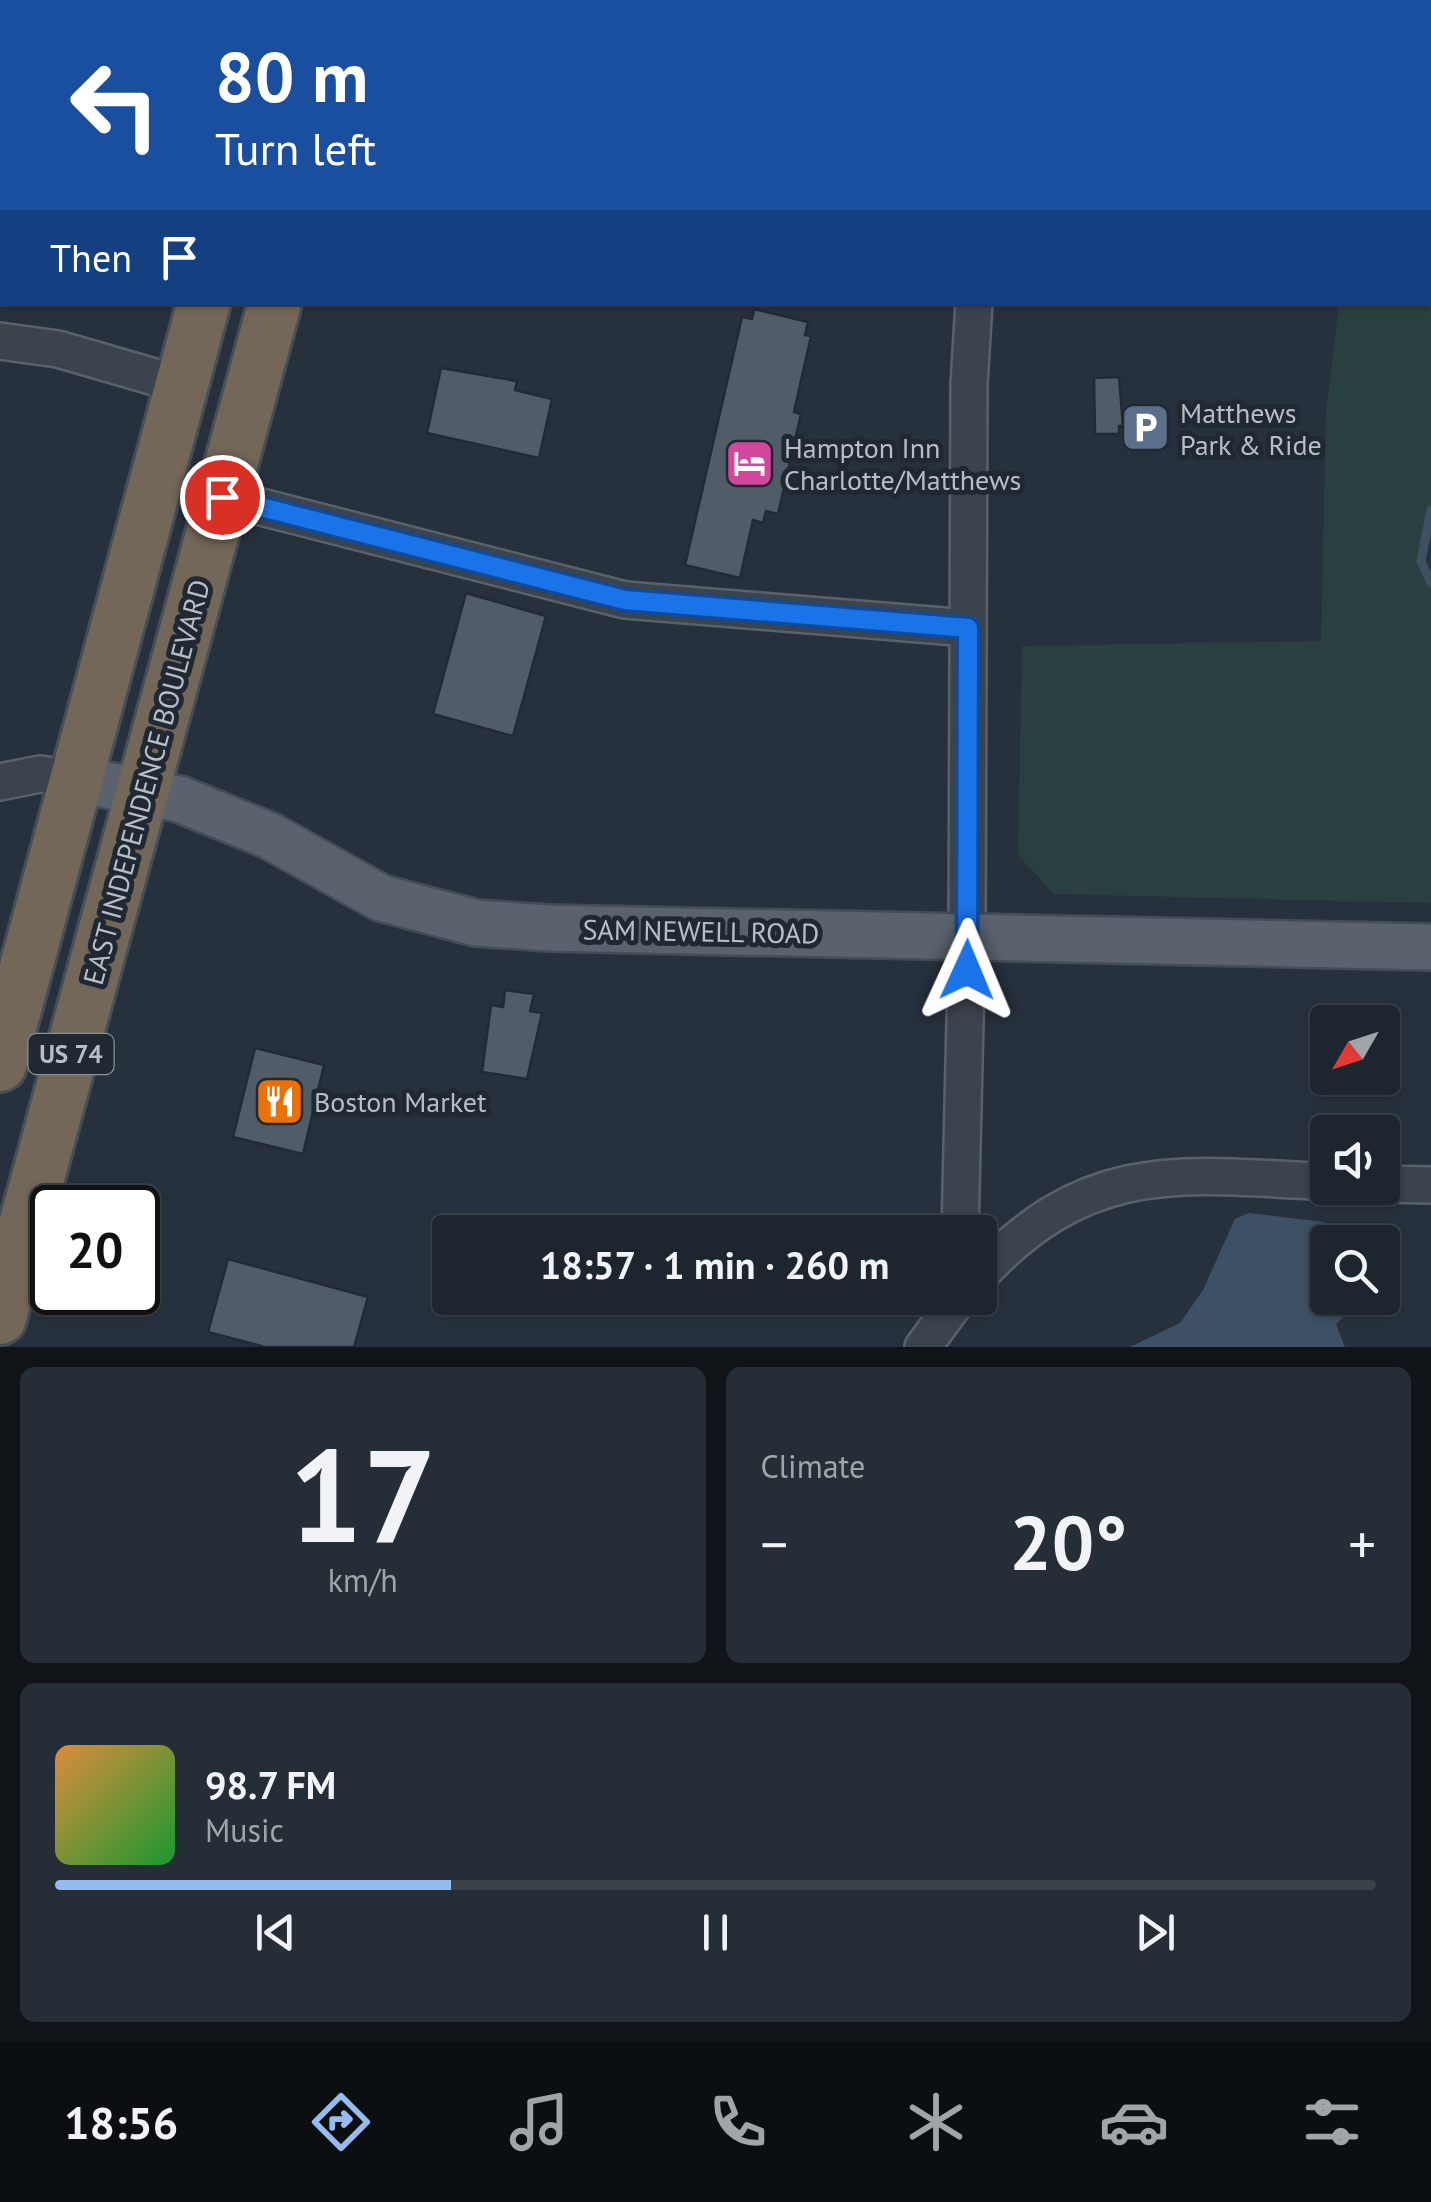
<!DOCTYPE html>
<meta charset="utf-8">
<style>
:root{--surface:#1d252e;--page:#252d36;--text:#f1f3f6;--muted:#a0a5aa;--line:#3b424a;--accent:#95bcef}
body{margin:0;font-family:"PT Sans",sans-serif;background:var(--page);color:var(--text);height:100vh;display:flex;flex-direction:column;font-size:38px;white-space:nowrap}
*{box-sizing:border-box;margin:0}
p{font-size:32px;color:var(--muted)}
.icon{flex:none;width:55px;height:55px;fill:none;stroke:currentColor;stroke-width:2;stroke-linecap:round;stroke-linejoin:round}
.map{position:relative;height:1347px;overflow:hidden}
.side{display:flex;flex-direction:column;gap:20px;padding:20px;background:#101419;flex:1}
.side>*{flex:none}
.top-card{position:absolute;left:0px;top:0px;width:1432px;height:305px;box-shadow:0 2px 8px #0004,0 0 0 2px var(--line);background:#1a4fa0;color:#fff;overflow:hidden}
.needle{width:65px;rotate:231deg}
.buttons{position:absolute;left:1310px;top:1005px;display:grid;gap:20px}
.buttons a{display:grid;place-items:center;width:90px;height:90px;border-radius:10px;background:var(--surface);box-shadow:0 2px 8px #0004,0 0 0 2px var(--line);font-size:50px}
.speed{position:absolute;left:30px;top:1185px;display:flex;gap:20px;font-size:50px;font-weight:700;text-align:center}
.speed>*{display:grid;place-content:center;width:130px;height:130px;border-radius:50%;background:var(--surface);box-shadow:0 2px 8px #0004,0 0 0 2px var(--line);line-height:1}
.speed .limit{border:5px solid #111;border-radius:15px;background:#fff;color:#111}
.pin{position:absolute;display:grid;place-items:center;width:85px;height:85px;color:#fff;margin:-42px;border:5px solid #fff;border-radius:50%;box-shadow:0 2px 10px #0007}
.me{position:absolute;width:110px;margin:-55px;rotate:1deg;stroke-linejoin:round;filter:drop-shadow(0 0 8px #0008)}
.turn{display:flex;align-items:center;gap:35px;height:210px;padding:0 50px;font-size:45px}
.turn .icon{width:130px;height:130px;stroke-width:2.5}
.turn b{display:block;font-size:70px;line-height:85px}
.then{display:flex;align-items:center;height:95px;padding:0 50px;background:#0003;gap:20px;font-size:38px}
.big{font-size:75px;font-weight:800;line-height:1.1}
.side .widget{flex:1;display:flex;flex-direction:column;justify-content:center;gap:15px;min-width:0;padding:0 35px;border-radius:15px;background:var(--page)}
.side .dial{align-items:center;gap:0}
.dial b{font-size:130px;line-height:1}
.song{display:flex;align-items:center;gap:30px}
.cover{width:120px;height:120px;border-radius:15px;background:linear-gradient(135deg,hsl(30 70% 55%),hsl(130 70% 35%))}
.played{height:10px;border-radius:5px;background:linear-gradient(90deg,var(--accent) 30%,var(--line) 30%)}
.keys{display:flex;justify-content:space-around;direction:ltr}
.heat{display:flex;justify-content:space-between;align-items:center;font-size:55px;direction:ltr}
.side .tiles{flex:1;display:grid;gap:20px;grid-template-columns:1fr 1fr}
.widget:last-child{grid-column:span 2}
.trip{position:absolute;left:432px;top:1215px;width:565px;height:100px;border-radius:10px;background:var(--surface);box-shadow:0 2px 8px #0004,0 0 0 2px var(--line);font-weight:800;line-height:100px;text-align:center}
.dock{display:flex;height:160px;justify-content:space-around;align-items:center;background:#0c0f12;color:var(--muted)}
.dock .icon{width:70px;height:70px}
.dock .on{color:var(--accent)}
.dock b{font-size:45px;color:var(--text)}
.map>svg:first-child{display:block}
.green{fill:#2a3f3f}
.water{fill:#3e5064}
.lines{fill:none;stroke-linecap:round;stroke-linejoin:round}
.stream{stroke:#3e5064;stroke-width:9}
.building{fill:#505c68;stroke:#222a34;stroke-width:2.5}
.minor-casing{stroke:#59616b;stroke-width:40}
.major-casing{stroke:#444c56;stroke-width:50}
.highway-casing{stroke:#464e58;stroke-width:58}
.minor{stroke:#3b434d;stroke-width:35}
.major{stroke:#59626d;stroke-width:45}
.highway{stroke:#726758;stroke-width:52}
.route-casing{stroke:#114b97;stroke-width:25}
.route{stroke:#1a73e8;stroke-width:18}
.labels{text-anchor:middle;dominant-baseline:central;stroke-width:10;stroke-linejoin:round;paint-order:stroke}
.shield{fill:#202832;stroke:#8a919b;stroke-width:2.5}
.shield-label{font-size:25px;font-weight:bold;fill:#b7bec8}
.poi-label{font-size:28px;fill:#b7bec8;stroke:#202832;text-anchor:start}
.street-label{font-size:28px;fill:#b7bec8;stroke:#202832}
</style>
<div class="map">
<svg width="1431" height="1347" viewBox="0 0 1431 1347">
<rect width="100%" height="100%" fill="#27313d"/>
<path class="green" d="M1338 0H1431V510L1421 561 1431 583V903L1054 894 1018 855 1022 646 1321 641 1326 412 1339 303 1430 302V2Z"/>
<path class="water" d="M1249 1213 1324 1222 1334 1236 1333 1242H1328V1298H1342L1347 1314 1336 1324 1345 1347H1130L1180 1323 1203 1290 1235 1219Z"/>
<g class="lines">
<path class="stream" d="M1431 510 1421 561 1431 583"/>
</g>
<g class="building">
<path d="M0 0H58L2 2V72Z"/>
<rect x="549" y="0" width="222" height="2"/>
<path d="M754 309 808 322 805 335 811 336 794 412 801 414 778 514 766 511 763 523 753 520 740 578 685 565 742 317 752 319Z"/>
<path d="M441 368 517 381 515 390 552 399 539 458 427 433Z"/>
<path d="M1119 377 1123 426H1119V434H1095L1094 378Z"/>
<path d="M466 593 546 616 513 736 433 714Z"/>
<path d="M505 990 534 994 530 1011 542 1013 527 1079 482 1072 491 1005 503 1007Z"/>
<path d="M255 1048 324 1065 303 1154 233 1137Z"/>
<path d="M228 1259 368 1297 354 1347H265L208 1332Z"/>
</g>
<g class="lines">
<defs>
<g id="minor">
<path d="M1005 2 1006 0"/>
<path d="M0 341 58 349 182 385"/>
<path d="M222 497 625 600 968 628"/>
<path d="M0 782 40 774 76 779"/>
<path d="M1382 1184 1431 1185"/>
<path d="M960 1232 967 937 969 385 974 302"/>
<path d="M980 1275C1088 1158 1182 1174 1328 1182"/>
<path d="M923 1347 959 1298"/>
</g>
<path id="major" d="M76 779 179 799 270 836 381 898 476 923 549 928 1431 947"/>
<g id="highway">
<path d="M286 2 287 0"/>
<path d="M355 2V0"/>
<path d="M0 1065 204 302"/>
<path d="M0 1318 275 302"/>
</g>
</defs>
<use href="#minor" class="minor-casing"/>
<use href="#major" class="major-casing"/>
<use href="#highway" class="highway-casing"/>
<use href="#minor" class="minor"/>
<use href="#major" class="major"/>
<use href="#highway" class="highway"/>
</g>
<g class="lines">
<defs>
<path id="route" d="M222 497 625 600 968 628 967 970"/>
</defs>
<use href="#route" class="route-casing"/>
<use href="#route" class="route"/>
</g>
<defs>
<symbol id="parking-square" viewBox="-11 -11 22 22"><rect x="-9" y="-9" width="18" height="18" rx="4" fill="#5c6f8a" stroke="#202832"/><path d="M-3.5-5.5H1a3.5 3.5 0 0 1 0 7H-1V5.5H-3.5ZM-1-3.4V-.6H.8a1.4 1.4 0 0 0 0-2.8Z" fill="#fff"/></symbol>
<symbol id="hotel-square" viewBox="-11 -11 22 22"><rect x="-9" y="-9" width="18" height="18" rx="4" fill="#d1479c" stroke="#202832"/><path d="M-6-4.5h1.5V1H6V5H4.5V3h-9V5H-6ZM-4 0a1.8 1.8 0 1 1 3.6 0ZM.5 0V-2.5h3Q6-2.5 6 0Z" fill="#fff"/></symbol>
<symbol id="restaurant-square" viewBox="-11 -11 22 22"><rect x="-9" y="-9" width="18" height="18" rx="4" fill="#e8710a" stroke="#202832"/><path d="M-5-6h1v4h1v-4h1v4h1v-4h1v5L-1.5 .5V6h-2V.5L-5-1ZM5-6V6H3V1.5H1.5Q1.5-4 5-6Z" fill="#fff"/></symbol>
</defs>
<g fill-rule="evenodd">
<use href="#parking-square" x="1118" y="400" width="55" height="55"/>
<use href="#hotel-square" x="722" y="436" width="55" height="55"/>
<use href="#restaurant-square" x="252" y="1074" width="55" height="55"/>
</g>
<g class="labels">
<rect class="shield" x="28.5" y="1034" width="85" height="40" rx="8"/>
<g class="shield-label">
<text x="71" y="1054">US 74</text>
</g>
<g class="poi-label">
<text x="1180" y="412">Matthews<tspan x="1180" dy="32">Park &amp; Ride</tspan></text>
<text x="784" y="447">Hampton Inn<tspan x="784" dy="32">Charlotte/Matthews</tspan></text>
<text x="314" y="1101">Boston Market</text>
</g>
<g class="street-label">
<text transform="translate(146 782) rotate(-75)">EAST INDEPENDENCE BOULEVARD</text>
<text transform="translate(701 931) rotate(1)">SAM NEWELL ROAD</text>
</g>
</g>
</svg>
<div class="buttons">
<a><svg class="needle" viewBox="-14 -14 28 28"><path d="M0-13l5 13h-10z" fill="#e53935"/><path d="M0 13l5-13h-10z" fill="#a0a5aa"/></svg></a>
<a><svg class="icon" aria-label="sound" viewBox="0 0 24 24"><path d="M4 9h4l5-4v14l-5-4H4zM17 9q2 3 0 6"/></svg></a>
<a><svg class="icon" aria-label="search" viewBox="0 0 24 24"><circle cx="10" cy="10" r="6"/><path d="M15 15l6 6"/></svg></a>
</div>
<div class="speed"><div class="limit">20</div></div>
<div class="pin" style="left:222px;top:497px;background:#d93025"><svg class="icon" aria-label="arrive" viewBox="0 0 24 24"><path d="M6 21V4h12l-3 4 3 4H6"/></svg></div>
<svg class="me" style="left:967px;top:970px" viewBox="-20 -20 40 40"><path d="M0-17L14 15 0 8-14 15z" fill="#1a73e8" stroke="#fff" stroke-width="4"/></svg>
<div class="trip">18:57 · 1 min · 260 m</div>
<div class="top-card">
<div class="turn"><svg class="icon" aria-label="left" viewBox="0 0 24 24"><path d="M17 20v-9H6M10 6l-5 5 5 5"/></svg><div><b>80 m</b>Turn left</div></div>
<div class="then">Then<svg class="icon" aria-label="arrive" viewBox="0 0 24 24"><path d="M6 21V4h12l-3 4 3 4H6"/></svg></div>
</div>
</div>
<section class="side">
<div class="tiles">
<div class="widget dial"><b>17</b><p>km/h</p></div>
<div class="widget"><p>Climate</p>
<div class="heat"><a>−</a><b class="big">20°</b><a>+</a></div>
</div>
<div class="widget">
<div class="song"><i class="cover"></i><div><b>98.7 FM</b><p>Music</p></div></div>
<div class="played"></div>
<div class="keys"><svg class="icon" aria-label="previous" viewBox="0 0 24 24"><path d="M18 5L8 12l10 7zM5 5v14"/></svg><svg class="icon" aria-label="pause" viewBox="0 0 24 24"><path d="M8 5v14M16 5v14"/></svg><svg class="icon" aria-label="next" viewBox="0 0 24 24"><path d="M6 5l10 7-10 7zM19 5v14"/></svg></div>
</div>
</div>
</section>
<nav class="dock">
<b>18:56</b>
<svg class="icon on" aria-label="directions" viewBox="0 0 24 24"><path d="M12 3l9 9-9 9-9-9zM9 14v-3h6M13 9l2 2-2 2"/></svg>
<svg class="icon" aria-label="music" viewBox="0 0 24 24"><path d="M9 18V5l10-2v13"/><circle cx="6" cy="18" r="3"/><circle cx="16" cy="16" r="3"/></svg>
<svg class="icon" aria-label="phone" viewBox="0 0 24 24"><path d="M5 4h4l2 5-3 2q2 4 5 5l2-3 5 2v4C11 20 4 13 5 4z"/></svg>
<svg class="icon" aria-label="climate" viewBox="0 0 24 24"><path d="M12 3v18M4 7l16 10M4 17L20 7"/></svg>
<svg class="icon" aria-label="car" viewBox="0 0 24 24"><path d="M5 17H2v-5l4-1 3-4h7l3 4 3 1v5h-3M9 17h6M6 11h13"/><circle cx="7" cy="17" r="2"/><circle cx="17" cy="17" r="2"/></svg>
<svg class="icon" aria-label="filters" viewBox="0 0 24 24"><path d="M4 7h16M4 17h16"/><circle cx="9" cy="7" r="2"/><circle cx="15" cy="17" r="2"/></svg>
</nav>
